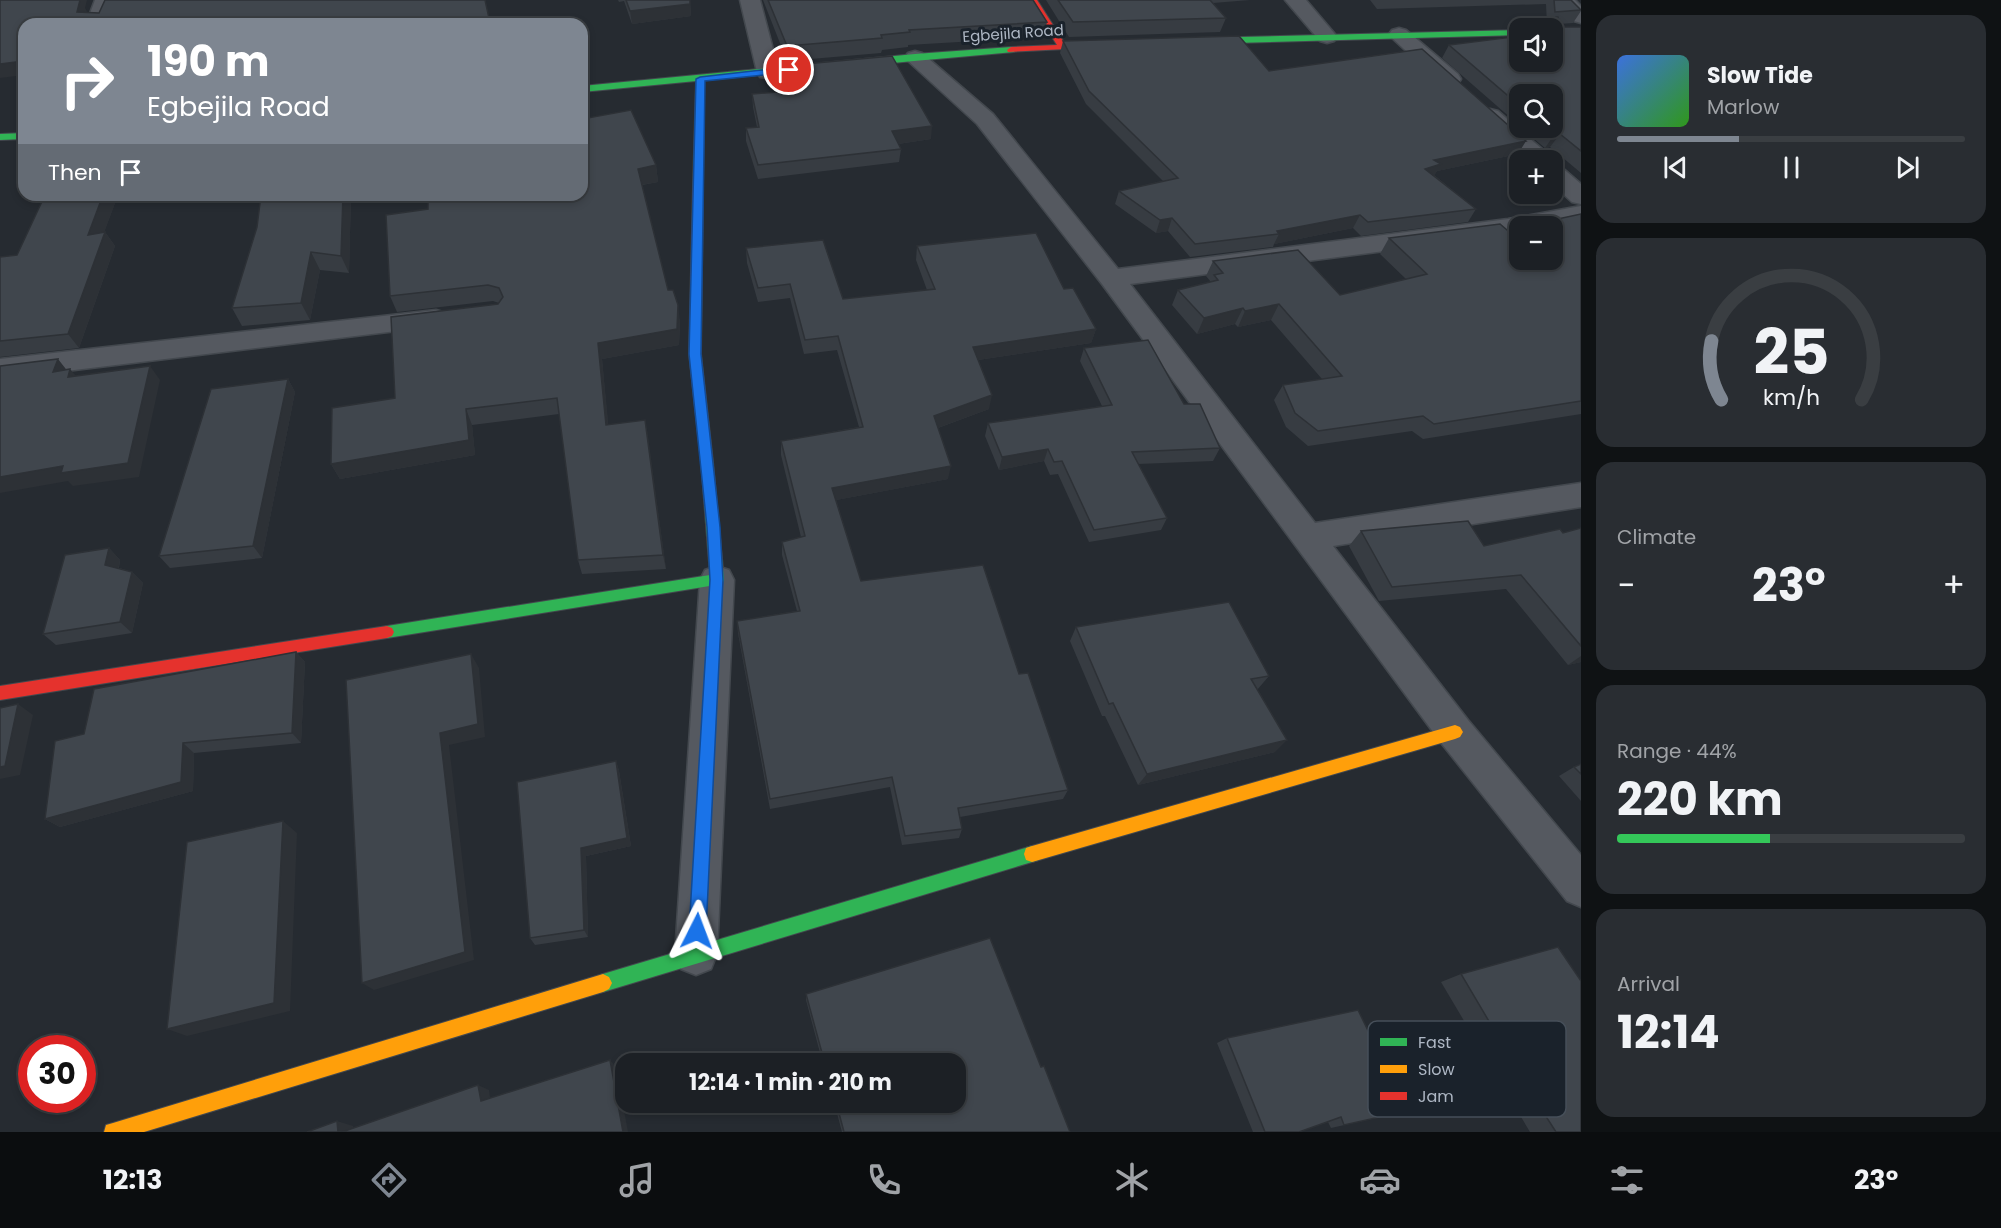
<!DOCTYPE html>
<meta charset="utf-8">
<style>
:root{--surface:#1c2025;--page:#292d32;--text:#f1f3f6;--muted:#a0a3a7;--line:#3a3e42;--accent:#7e8691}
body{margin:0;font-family:Poppins,sans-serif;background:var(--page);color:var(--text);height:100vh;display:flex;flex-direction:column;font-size:22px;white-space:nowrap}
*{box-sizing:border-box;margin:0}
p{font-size:20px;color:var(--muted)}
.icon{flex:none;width:33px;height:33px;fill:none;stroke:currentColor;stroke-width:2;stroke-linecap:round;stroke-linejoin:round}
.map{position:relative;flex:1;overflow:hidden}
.side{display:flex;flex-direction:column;gap:15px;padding:15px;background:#0f1214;width:420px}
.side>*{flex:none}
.guide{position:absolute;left:18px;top:18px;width:570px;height:183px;border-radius:18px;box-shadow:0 3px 9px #0003,0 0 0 2px var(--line);background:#7e8691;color:#fff;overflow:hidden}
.fabs{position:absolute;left:1509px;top:18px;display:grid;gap:12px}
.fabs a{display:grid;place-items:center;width:54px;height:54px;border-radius:12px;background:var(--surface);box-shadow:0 3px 9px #0003,0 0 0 2px var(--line);font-size:30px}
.speed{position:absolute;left:18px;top:1035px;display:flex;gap:12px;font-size:30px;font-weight:700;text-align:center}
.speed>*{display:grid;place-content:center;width:78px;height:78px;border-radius:50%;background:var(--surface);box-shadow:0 3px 9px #0003,0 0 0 2px var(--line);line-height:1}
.speed .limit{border:9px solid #d22;background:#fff;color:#111}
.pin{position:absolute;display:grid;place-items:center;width:51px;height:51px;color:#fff;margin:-26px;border:3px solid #fff;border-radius:50%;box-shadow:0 2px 6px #0007}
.me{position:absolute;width:66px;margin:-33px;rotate:3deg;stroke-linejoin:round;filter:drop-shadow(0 0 4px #0008)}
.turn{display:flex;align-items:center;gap:21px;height:126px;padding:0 30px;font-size:27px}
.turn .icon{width:78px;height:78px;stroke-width:2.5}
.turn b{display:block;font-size:42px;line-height:51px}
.then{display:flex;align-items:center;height:57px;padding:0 30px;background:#0003;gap:12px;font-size:22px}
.big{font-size:45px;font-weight:700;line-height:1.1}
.side .card{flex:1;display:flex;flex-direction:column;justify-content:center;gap:9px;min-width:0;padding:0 21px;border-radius:18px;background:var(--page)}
.side .dial{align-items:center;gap:0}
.dial svg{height:156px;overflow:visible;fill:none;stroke:var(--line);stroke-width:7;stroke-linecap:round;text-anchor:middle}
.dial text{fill:var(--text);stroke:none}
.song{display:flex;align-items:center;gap:18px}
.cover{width:72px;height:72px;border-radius:9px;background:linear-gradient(135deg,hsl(220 70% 55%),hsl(110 70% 35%))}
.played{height:6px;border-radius:3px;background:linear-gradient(90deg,var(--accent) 35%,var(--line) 35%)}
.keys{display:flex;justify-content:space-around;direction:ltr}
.heat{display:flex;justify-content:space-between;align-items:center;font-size:33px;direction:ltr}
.charge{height:9px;border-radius:4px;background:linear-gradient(90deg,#34c759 44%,var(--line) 0)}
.trip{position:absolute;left:615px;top:1053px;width:351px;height:60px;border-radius:18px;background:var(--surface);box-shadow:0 3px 9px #0003,0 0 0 2px var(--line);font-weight:700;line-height:60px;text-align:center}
.dock{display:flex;height:96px;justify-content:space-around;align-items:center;background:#0b0d0f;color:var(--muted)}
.dock .icon{width:42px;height:42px}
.dock .on{color:var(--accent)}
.dock b{font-size:27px;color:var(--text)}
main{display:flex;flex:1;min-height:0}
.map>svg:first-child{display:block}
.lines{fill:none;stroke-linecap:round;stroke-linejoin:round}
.street-casing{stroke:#43484e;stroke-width:3}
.fast-casing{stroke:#43484e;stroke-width:2}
.slow-casing{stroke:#43484e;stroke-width:2}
.jam-casing{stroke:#43484e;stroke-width:2}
.street{fill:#555960;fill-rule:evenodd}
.fast{fill:#30b455;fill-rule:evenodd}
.slow{fill:#ff9f0a;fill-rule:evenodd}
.jam{fill:#e5322d;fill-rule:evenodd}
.wall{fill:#373c42}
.shaded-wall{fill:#2d3136}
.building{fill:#40464d;stroke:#2d3136;stroke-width:1.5}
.route{fill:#1a73e8;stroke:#114b97;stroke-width:1.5}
.labels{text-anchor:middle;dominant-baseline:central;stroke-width:6;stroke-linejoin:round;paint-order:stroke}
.far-street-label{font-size:15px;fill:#aeb7c4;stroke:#1a222b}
.key{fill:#1a222b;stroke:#464f59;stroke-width:1.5}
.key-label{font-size:16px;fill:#aeb7c4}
</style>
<main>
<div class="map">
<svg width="1581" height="1132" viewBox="0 0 1581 1132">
<rect width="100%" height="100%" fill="#262b31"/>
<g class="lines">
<defs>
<g id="street">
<path d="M95 0H115L106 24H86Z"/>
<path d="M740 0H760L779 72 776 77 768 78 760 77 757 72Z"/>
<path d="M1285 0H1306L1334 33 1337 37 1334 41 1327 43 1320 41Z"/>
<path d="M1554 0H1575L1581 6V23L1574 21Z"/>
<path d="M1399 28 1406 30 1458 74 1461 79 1458 84 1450 85 1442 84 1392 38 1389 34 1392 30Z"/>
<path d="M915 51 922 53 993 114 1118 269 1508 219 1581 206V222L1552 227 1520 226V233L1508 235 1130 284 1315 523 1581 483V507L1333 546 1468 720 1581 855V907L1567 901 1442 744 1102 284 977 124 908 61 905 57 908 53Z"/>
<path d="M1490 109 1498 111 1549 155 1552 160H1528L1482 121 1479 116 1482 111Z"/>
<path d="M1552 164 1560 166 1581 184V204L1572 202 1552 184Z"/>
<path d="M436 310 446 313 450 319 446 325 0 379V359Z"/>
<path d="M717 566 729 570 734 580 717 954 711 969 696 975 681 969 675 954 700 580 705 570Z"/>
</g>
<g id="fast">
<path d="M1520 30V35L1197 44 1193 41 1197 38Z"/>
<path d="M1011 47 1015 50 1014 52 704 80 703 186 698 189 693 186 696 81 582 92V86L915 54Z"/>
<path d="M24 133V139L0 140V134Z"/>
<path d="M707 457 713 462 724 580 722 584 387 638 382 636 380 632 382 628 387 626 710 575 701 462Z"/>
<path d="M1032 846 1038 848 1040 854 1038 860 1032 862 603 992 597 989 594 983 597 977 603 974Z"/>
</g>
<g id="slow">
<path d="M1455 725 1460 727 1463 732 1460 737 1455 739 1032 862 1026 860 1024 854 1026 848 1032 846Z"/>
<path d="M603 974 609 977 612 983 609 989 603 992 144 1132H104L106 1125 113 1123Z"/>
</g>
<g id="jam">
<path d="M1029 0H1037L1065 44 1106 41 1110 44 1106 47 1008 52 1007 50 1011 47 1057 45Z"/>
<path d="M698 183 703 186 701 354 713 462 707 467 701 462 689 354 693 186Z"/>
<path d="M387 626 392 628 394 632 392 636 387 638 0 700V686Z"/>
</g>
</defs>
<use href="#street" class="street-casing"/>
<use href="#fast" class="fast-casing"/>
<use href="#slow" class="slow-casing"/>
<use href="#jam" class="jam-casing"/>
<use href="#street" class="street"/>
<use href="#fast" class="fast"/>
<use href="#slow" class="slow"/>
<use href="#jam" class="jam"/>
</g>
<g class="wall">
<path d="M618 0H690L691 16 632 24 624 1 619 2Z"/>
<path d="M763 0H1033L1047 22 1044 37 908 45V47L882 50 881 53 787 61Z"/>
<path d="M1046 0H1250L1213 3 1226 18 1220 32 1069 37Z"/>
<path d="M1370 0H1571L1581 11 1573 23 1559 24 1560 27H1581V173L1550 147 1545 148 1521 128H1552L1520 94V126L1442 58 1449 45 1552 62V28H1549L1551 25H1547L1546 4 1377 9Z"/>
<path d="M1063 41 1269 71 1518 154 1437 171 1434 175 1476 209 1468 222 1361 236 1353 228 1274 244 1273 247 1190 257 1168 231 1156 233 1115 204 1119 191 1163 181 1086 104 1060 53Z"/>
<path d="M794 65 931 139 898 144 901 149 899 162 758 179 746 141V128L757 127 753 107 752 94 798 91 794 78Z"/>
<path d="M656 165 658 182 642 185 668 290 680 321 679 345 602 359 608 425 645 420 666 569 582 574 578 560 559 414 472 425 475 455 340 479 331 464 395 398 499 303 493 301 397 312 390 296 428 209Z"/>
<path d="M118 195 104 232H105L115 246 79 348 0 357V257L17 255Z"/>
<path d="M261 195H351L349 273 320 270 310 320 242 326 232 308 257 227Z"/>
<path d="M1581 214V414L1423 439 1412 431 1308 446 1286 427 1274 400 1283 385 1322 379 1271 320 1238 327 1235 324 1197 334 1172 305 1178 290 1211 282 1206 276 1213 261 1340 295 1406 279 1380 254 1389 238 1507 230Z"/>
<path d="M917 246 1064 289 1096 329 1091 343 978 360 989 409 938 428 948 479 836 500 861 581 1019 674 1068 790 1063 799 960 817 962 829 959 838 902 845 890 787 770 809 738 633 737 621 797 611 782 555V542L801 537 781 455V441L859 427 837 350 804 354 790 298 758 302 747 263 746 248 843 299 927 290 916 260Z"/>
<path d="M1084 348 1184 404 1220 448 1213 461 1138 464 1167 518 1161 530 1089 542 1058 474 1050 475 1044 461 999 470 985 436 988 423 1102 406 1080 361Z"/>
<path d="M288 379 295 392 262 558 170 568 159 556Z"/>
<path d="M1581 528V662L1568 665 1506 589 1379 601 1349 546 1361 531 1484 546 1563 533Z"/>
<path d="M109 548 120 560 119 568 132 572 143 583 132 633 56 645 43 634Z"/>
<path d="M1076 627 1269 676 1257 690 1275 752 1138 785 1105 716H1102L1070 641Z"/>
<path d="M296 652 305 662 301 743 194 753 193 791 60 827 45 819 84 734Z"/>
<path d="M616 761 619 771 631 846 586 856 588 937 535 945 530 938Z"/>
<path d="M1581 764V801L1559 776 1574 767Z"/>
<path d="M1461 974 1581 1132H1530L1441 982Z"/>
<path d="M806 994 1041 1067 1070 1132H842L834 1102H956V1064H823L806 1000Z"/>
<path d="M1227 1038 1407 1111 1331 1128 1328 1122 1299 1132H1253L1217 1043Z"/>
</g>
<g class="shaded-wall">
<path d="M75 0H87L85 8 88 13 77 12Z"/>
<path d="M485 0 491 24H441Z"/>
<path d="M690 4 691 16 632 24 630 11Z"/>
<path d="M24 61V75L0 78V64Z"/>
<path d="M932 126 931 139 891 145 892 131Z"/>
<path d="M1560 134 1550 147 1545 148 1554 135Z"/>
<path d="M1526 141 1518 154 1437 171 1433 178 1425 169 1434 160Z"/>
<path d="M656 165 658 182 640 185 638 169Z"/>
<path d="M103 195H118L98 249 88 235Z"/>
<path d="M343 195H351L349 273 341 256Z"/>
<path d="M1360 215 1353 228 1274 244 1279 234 1277 231Z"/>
<path d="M1172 218 1168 231 1156 233 1160 220Z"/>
<path d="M105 232 115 246 79 348 68 334Z"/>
<path d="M311 252 320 270 310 320 301 303Z"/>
<path d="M1279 304 1271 320 1238 327 1245 311Z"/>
<path d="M678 305 680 321 679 345 602 359 610 441 606 425 598 343Z"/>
<path d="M1243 308 1235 324 1197 334 1204 318Z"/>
<path d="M1096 329 1091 343 971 361 973 347Z"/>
<path d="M58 359 69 373 70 369 82 383 53 372Z"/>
<path d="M150 366 160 380 139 477 73 486 68 481 0 493V477Z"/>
<path d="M288 379 295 392 262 558 253 546Z"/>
<path d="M992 395 989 409 932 430 934 416Z"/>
<path d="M466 409 472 425 475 455 340 479 331 464Z"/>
<path d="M645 420 648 436 666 569 663 555Z"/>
<path d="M1048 449 1044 461 999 470 1002 457Z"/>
<path d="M951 466 948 479 831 501 832 488Z"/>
<path d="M109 548 120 560 117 576 105 565Z"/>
<path d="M132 572 143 583 132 633 120 622Z"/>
<path d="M296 652 305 662 301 743 292 733Z"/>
<path d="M471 654 479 668 485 737 449 745 474 960 374 990 362 983 440 733Z"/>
<path d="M1581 656V662L1568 665Z"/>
<path d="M18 704 33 715 20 775 0 779V767Z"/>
<path d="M1287 740 1275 752 1138 785 1147 774Z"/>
<path d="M183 743 194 753 193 791 60 827 45 819Z"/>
<path d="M616 761 619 771 631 846 586 856 588 937 584 930 581 848Z"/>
<path d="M283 821 297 833 290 1011 187 1036 167 1029Z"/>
<path d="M610 1060 616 1067 628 1132H623Z"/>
<path d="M478 1085 489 1090 491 1106 481 1101Z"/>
<path d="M337 1121 353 1126V1132H338Z"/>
</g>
<g class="building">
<path d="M0 0H80L77 12 99 13 105 0H485L489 18 441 24H24V61L0 64Z"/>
<path d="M626 0H690V4L630 11Z"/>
<path d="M768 0H1033L1047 22 909 30 910 32 881 35 882 38 787 46Z"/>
<path d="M1058 0H1210L1226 18 1073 22Z"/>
<path d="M1554 0H1571L1581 10 1555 12Z"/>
<path d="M1556 17H1558L1560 27H1581V151L1560 134 1554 135 1545 128H1552V94H1520V106L1449 45 1520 36V62H1552V31L1557 30Z"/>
<path d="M1239 36 1269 71 1422 49 1526 141 1434 160 1441 164 1425 169 1476 209 1368 222 1360 215 1277 231 1279 234 1195 244 1172 218 1160 220 1119 191 1178 178 1089 91 1063 41Z"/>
<path d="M892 56 932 126 892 131 901 149 758 165 746 128 759 127 752 94 803 90 794 65Z"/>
<path d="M631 110 656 165 638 169 668 290H673L678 305 677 329 598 343 606 425 645 420 663 555 578 560 557 398 466 409 469 440 331 464 332 408 395 398 391 317 498 304 503 297 499 288 488 285 390 296 386 215 428 209V195H582V119Z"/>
<path d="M45 195H103L88 235 105 232 68 334 0 341V257L17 255Z"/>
<path d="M261 195H343L341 256 311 252 301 303 232 308 257 227Z"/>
<path d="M1581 214V401L1434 424 1423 416 1318 431 1295 413 1283 385 1342 376 1279 304 1245 311 1243 308 1204 318 1178 290 1218 280 1214 275 1223 273 1213 261 1298 250 1340 295 1427 274 1389 238 1500 224 1507 230 1520 228V260H1552V226H1525Z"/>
<path d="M1036 233 1064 289 1073 288 1096 329 973 347 992 395 934 416 951 466 832 488 861 581 983 565 1019 674 1028 673 1068 790 958 808 962 829 905 836 892 777 770 799 737 621 800 611 782 542 805 536 781 441 863 427 838 336 805 340 790 284 758 288 746 248 823 240 843 299 935 289 917 246Z"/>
<path d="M1148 340 1184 404H1200L1220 448 1132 452 1167 518 1094 530 1062 461 1054 462 1048 449 1002 457 988 423 1112 405 1084 348Z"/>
<path d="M58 359 53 372 70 369 68 377 150 366 128 463 61 473 63 466 0 477V366Z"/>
<path d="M288 379 253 546 159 556 211 389Z"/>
<path d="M1468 521 1484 546 1560 529 1563 533 1581 528V646L1521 575 1392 587 1361 531Z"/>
<path d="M109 548 105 565 132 572 120 622 43 634 65 555Z"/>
<path d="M1229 602 1269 676 1251 679 1287 740 1147 774 1113 703 1109 704 1076 627Z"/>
<path d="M296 652 292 733 183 743 181 782 45 819 55 741 84 734 94 689Z"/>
<path d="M471 654 478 724 440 733 465 952 362 983 346 680Z"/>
<path d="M18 704 5 766 0 767V708Z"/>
<path d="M616 761 627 838 581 848 584 930 530 938 517 782Z"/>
<path d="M1581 764V774L1574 767Z"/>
<path d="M283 821 274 1003 167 1029 187 842Z"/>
<path d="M990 938 1041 1067 1044 1066 1070 1132H844L836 1102H956V1064H825L806 994Z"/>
<path d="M1558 947 1581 981V1132H1556L1538 1104 1461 974Z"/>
<path d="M1358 1010 1407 1111 1344 1125 1341 1117 1299 1132H1265L1227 1038Z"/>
<path d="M610 1060 623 1132H342L478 1085 481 1101Z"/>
<path d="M337 1121 338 1132H307Z"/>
</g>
<path class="route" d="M789 67 793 70 792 72 705 81 701 354 720 527 723 580 706 931 703 937 697 940 691 937 689 931 710 580 707 527 689 354 696 79 700 77Z"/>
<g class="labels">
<g class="far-street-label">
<text transform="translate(1013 33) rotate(-4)">Egbejila Road</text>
</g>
</g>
<rect x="1368" y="1021" width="198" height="96" rx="9" class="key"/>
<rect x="1380" y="1038" width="27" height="8" fill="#30b455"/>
<rect x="1380" y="1065" width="27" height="8" fill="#ff9f0a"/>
<rect x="1380" y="1092" width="27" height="8" fill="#e5322d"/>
<g class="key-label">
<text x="1418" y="1048">Fast</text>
<text x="1418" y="1075">Slow</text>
<text x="1418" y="1102">Jam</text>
</g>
</svg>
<div class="fabs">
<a><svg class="icon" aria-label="sound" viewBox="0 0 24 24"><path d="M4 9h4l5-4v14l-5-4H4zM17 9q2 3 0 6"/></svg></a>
<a><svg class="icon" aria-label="search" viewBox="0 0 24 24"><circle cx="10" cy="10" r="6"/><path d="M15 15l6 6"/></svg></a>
<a>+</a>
<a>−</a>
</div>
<div class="speed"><div class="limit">30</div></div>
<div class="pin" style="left:789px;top:70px;background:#d93025"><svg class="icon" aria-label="arrive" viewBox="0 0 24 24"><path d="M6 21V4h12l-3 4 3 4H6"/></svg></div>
<svg class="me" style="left:697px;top:931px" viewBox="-20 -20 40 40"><path d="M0-17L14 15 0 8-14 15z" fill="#1a73e8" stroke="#fff" stroke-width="4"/></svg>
<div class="trip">12:14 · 1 min · 210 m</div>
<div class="guide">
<div class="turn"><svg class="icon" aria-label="right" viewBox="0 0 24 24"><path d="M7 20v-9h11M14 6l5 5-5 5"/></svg><div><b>190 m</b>Egbejila Road</div></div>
<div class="then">Then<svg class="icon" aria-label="arrive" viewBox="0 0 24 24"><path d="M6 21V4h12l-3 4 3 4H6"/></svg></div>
</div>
</div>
<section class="side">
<div class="card">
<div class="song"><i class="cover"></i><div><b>Slow Tide</b><p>Marlow</p></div></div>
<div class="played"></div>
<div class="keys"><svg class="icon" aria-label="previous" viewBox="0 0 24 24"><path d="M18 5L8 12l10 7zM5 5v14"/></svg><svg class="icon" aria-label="pause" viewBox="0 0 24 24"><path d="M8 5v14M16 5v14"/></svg><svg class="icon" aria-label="next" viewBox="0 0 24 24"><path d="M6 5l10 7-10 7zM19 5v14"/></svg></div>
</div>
<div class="card dial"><svg viewBox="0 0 100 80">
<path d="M14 69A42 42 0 1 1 86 69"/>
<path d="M14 69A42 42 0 0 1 9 39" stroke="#7e8691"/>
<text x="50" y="56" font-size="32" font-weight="700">25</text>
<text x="50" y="72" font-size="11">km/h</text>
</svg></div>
<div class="card"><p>Climate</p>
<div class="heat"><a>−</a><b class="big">23°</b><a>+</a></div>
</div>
<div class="card"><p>Range · 44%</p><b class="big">220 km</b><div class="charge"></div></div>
<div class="card"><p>Arrival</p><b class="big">12:14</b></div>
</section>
</main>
<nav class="dock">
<b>12:13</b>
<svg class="icon on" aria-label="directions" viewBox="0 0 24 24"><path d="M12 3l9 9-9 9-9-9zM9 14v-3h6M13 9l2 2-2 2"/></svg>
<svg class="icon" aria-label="music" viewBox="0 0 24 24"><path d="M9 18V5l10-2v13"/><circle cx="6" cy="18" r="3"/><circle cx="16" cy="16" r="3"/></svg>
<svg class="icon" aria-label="phone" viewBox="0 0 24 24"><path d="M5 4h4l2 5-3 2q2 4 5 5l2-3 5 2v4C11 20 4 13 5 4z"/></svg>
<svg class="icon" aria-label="climate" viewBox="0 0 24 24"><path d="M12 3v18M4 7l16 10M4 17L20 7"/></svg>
<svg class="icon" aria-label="car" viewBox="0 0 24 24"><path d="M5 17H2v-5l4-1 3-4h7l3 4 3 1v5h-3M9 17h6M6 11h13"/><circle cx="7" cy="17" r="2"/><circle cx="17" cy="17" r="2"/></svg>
<svg class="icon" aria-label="filters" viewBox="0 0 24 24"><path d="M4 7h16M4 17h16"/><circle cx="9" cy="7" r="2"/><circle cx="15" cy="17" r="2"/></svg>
<b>23°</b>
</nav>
